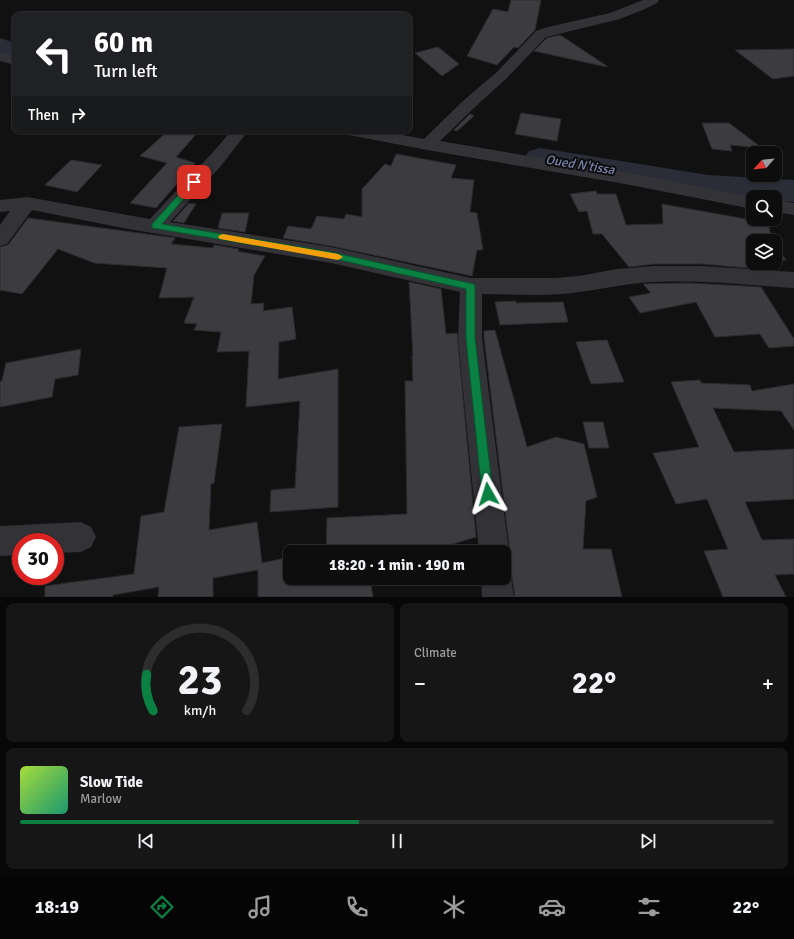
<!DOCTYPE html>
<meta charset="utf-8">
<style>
:root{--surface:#0d0d0e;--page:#161617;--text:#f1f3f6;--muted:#9a9c9e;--line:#2d2d2e;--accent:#0b8043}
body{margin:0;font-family:Signika,sans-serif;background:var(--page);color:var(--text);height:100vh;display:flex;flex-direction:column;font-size:15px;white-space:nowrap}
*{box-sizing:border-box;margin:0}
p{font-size:13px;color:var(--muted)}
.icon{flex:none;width:22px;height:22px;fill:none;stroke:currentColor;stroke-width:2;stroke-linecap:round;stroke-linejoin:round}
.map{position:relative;height:597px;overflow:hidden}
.drawer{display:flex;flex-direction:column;gap:6px;padding:6px;background:#070708;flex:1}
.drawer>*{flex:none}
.hud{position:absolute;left:12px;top:12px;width:400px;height:122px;border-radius:8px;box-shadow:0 1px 3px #0004,0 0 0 1px var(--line);background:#202124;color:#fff;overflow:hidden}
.needle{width:26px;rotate:243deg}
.tools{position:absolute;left:746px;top:146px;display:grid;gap:8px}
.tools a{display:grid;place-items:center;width:36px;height:36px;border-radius:8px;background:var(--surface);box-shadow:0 1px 3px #0004,0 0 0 1px var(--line);font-size:20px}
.speed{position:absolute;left:12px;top:533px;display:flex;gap:8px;font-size:20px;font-weight:700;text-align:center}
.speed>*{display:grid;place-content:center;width:52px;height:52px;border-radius:50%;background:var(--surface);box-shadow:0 1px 3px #0004,0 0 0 1px var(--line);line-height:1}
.speed .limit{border:6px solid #d22;background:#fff;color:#111}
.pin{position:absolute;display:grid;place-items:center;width:34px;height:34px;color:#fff;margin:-17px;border-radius:8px;box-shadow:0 2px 6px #0006}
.me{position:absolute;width:44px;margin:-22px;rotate:354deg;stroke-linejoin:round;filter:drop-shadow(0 0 3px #0008)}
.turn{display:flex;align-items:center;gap:14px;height:84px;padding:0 16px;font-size:18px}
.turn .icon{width:52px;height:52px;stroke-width:2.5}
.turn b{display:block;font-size:28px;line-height:34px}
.then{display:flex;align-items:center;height:38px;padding:0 16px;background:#0003;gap:8px;font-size:15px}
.big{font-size:30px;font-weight:700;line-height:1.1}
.drawer .widget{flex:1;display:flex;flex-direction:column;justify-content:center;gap:6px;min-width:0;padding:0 14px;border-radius:8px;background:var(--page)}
.drawer .dial{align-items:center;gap:0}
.dial svg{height:104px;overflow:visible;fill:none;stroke:var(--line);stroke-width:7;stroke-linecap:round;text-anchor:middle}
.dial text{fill:var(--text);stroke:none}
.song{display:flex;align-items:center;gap:12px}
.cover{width:48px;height:48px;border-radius:6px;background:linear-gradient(135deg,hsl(80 70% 55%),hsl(160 70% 35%))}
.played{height:4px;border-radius:2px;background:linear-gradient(90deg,var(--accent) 45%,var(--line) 45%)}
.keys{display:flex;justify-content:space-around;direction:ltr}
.heat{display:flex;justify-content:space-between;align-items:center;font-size:22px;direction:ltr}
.drawer .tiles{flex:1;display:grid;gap:6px;grid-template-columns:1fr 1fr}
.widget:last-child{grid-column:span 2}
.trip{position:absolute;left:283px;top:545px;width:228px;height:40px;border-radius:8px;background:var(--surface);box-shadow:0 1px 3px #0004,0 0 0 1px var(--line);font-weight:700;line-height:40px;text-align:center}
.tab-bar{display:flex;height:64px;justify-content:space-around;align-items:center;background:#050506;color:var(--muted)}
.tab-bar .icon{width:28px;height:28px}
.tab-bar .active{color:var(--accent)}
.tab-bar b{font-size:18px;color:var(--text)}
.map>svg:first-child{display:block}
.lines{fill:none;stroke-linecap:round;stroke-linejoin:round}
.river{fill:#2a2d37;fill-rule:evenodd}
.building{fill:#3c3b3f;stroke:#2c2b2e}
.minor{fill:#333237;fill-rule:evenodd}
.route{fill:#0b8043;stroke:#07532c}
.slow{fill:#f59e0b}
.labels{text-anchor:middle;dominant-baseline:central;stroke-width:4;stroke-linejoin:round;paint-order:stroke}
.water-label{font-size:13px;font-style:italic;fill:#7b85ac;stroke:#0c0c0d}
</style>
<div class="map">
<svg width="794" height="597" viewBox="0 0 794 597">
<rect width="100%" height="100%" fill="#111112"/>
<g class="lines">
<g class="river">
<path d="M0 38 15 43V60L0 55Z"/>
<path d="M540 148 708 175 794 180V202L775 201V197H753V200L708 197 529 165 524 158 529 151Z"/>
</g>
</g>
<g class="building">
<path d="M511 0H541L535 30 518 48 514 47 497 65 467 56 493 9 508 12Z"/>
<path d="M560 35 607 66V67L534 51 547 38Z"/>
<path d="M438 47 459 64 442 76 415 53Z"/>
<path d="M794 49V76L773 79 735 50Z"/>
<path d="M521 113 561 119 557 141 515 134Z"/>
<path d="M470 114 474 116 457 131 454 130Z"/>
<path d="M702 123H729L762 148 730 145 732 151 712 149Z"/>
<path d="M168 131H199L176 157 195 163 156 208 130 203 167 163 140 156Z"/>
<path d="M396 154 456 165 451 178 474 180 470 212 477 213 483 250H477L472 276 331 246 283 238 288 226 311 229 317 216 344 219 346 214 362 217V189L385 164 391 166Z"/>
<path d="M71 160 102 165 77 192 45 185Z"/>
<path d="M596 191 597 194H616L626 225 663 224 662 204 768 223 772 241H753V262H745L748 268 702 264H654L629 267 602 234H593L587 211 579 212 570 194Z"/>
<path d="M189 203 196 204 184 223 173 221Z"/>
<path d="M222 213H249L245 232 218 228Z"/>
<path d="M28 218 168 237 175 238 171 244 213 248 214 245 239 249 238 251 241 252 265 256 254 275 251 304 264 303 263 311 292 307 296 339 279 342 278 379 338 369V507L270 512 271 490 295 488 300 401 246 407 249 351 217 352 221 332 194 330 197 324 184 323 194 297 159 298 167 268 94 263 58 249 22 294 0 290V247L8 245Z"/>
<path d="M775 245 786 260 775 261Z"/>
<path d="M409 282 441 289 446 334 457 333 476 537 426 552H326L327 518 407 514 405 381H413L412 356H413Z"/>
<path d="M689 283 761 287 794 339V346L769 348 760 334 715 337 696 302 640 313 629 297 651 293 643 284Z"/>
<path d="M516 301V303L563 302 568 322 500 325 495 302Z"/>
<path d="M495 330 527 447 556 437 584 444 597 497 586 501 583 549H611L622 597H515L512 577 508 566 504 565 510 552 484 338V331Z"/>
<path d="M607 340 624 382 591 384 576 342Z"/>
<path d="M81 349 78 375 55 379 52 397 0 407V381H2L6 363Z"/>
<path d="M700 380 701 383 750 385 752 391 794 384V430L781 411 713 408 734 452 794 449V499L745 502 762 540 794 539V574L775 575 786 597H723L704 551 728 549 707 499 676 504 653 453 699 447 671 382Z"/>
<path d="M583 422H603L609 448H589Z"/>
<path d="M222 424 214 483 211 484 209 530 257 522 262 563 290 557V578H370L373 597H258V570L213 578V597H158L159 587 113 595 112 597H45V586L134 574 141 516 164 512 179 427Z"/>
</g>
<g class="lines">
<g class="minor">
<path d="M643 0H659L657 3 645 9 620 19 546 37 507 78 476 106 440 141 625 172 753 197H754H753V209L625 184 427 150 354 136 348 135 346 131H381L424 139 464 100 497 72 536 31 548 27 610 13Z"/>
<path d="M0 52 15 56V65L0 61Z"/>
<path d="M231 131H248L220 167 170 222 331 247 471 278H554L579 276 617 269 654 266H702L794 272V288C748 285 701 280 654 282 629 283 604 289 579 292 547 297 514 294 482 294V338L509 552 504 563V552H479L458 338 460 292 331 263 123 228 32 210 7 244 0 246V225L10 211 0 212V200L27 197 150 219C177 189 206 162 231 131Z"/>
<path d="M775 200 794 203V215L775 212Z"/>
<path d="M81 522 91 527 96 537 91 547 81 552 55 553V542H21V555L0 556V526Z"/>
<path d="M504 566 507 567 511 578 514 597H482L481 578H504Z"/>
</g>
</g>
<path class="route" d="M192 180H197L198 182 162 224 331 252 474 284 475 286V338L493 494 492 498 488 500 483 498 482 494 466 338V289L331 258 152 228V224Z"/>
<path class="slow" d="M223 234 338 254 343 257 338 260 220 239 218 237 220 235Z"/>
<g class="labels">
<g class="water-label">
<text transform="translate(580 165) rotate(9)">Oued N'tissa</text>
</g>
</g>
</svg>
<div class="tools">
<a><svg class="needle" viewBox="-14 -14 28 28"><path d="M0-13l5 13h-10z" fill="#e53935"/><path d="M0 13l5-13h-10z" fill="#9a9c9e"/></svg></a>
<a><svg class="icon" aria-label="search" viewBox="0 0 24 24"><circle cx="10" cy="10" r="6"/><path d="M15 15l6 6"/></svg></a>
<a><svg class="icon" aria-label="layers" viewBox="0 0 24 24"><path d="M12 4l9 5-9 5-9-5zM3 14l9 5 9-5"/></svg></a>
</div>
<div class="speed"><div class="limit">30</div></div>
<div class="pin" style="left:194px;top:182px;background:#d93025"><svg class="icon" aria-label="arrive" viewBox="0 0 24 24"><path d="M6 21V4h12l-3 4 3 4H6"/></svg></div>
<svg class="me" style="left:488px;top:494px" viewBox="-20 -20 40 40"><path d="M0-17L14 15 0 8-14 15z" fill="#0b8043" stroke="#fff" stroke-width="4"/></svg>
<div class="trip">18:20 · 1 min · 190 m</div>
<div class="hud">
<div class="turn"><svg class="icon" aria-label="left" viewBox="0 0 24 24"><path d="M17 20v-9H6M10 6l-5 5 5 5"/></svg><div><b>60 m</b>Turn left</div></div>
<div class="then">Then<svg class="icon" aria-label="right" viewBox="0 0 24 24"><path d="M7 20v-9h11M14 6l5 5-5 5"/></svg></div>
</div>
</div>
<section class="drawer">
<div class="tiles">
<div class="widget dial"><svg viewBox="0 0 100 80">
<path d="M14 69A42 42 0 1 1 86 69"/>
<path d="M14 69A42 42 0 0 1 9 41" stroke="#0b8043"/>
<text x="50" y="56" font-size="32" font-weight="700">23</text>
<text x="50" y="72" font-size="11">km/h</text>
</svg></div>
<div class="widget"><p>Climate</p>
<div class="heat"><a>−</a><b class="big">22°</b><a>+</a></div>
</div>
<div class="widget">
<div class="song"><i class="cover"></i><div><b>Slow Tide</b><p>Marlow</p></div></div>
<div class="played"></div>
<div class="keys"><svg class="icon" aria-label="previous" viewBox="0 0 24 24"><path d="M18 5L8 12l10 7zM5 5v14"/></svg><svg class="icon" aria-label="pause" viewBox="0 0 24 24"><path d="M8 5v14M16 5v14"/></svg><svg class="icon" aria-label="next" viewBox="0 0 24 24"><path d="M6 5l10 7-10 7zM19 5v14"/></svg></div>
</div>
</div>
</section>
<nav class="tab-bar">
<b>18:19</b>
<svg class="icon active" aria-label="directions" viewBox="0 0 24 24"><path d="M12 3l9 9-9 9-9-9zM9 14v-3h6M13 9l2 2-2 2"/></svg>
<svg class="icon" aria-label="music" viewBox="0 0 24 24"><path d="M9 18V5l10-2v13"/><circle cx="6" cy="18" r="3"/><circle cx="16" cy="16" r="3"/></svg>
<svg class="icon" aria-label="phone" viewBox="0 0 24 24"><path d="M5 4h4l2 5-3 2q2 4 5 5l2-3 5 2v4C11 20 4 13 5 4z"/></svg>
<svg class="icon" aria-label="climate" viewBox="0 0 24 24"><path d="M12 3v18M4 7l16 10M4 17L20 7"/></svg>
<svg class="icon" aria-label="car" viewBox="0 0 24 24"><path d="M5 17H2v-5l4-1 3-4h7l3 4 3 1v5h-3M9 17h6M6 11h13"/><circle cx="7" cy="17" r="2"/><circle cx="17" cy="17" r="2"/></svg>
<svg class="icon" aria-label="filters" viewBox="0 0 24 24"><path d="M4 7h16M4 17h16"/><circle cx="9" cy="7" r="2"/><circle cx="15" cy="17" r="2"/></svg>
<b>22°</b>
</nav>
